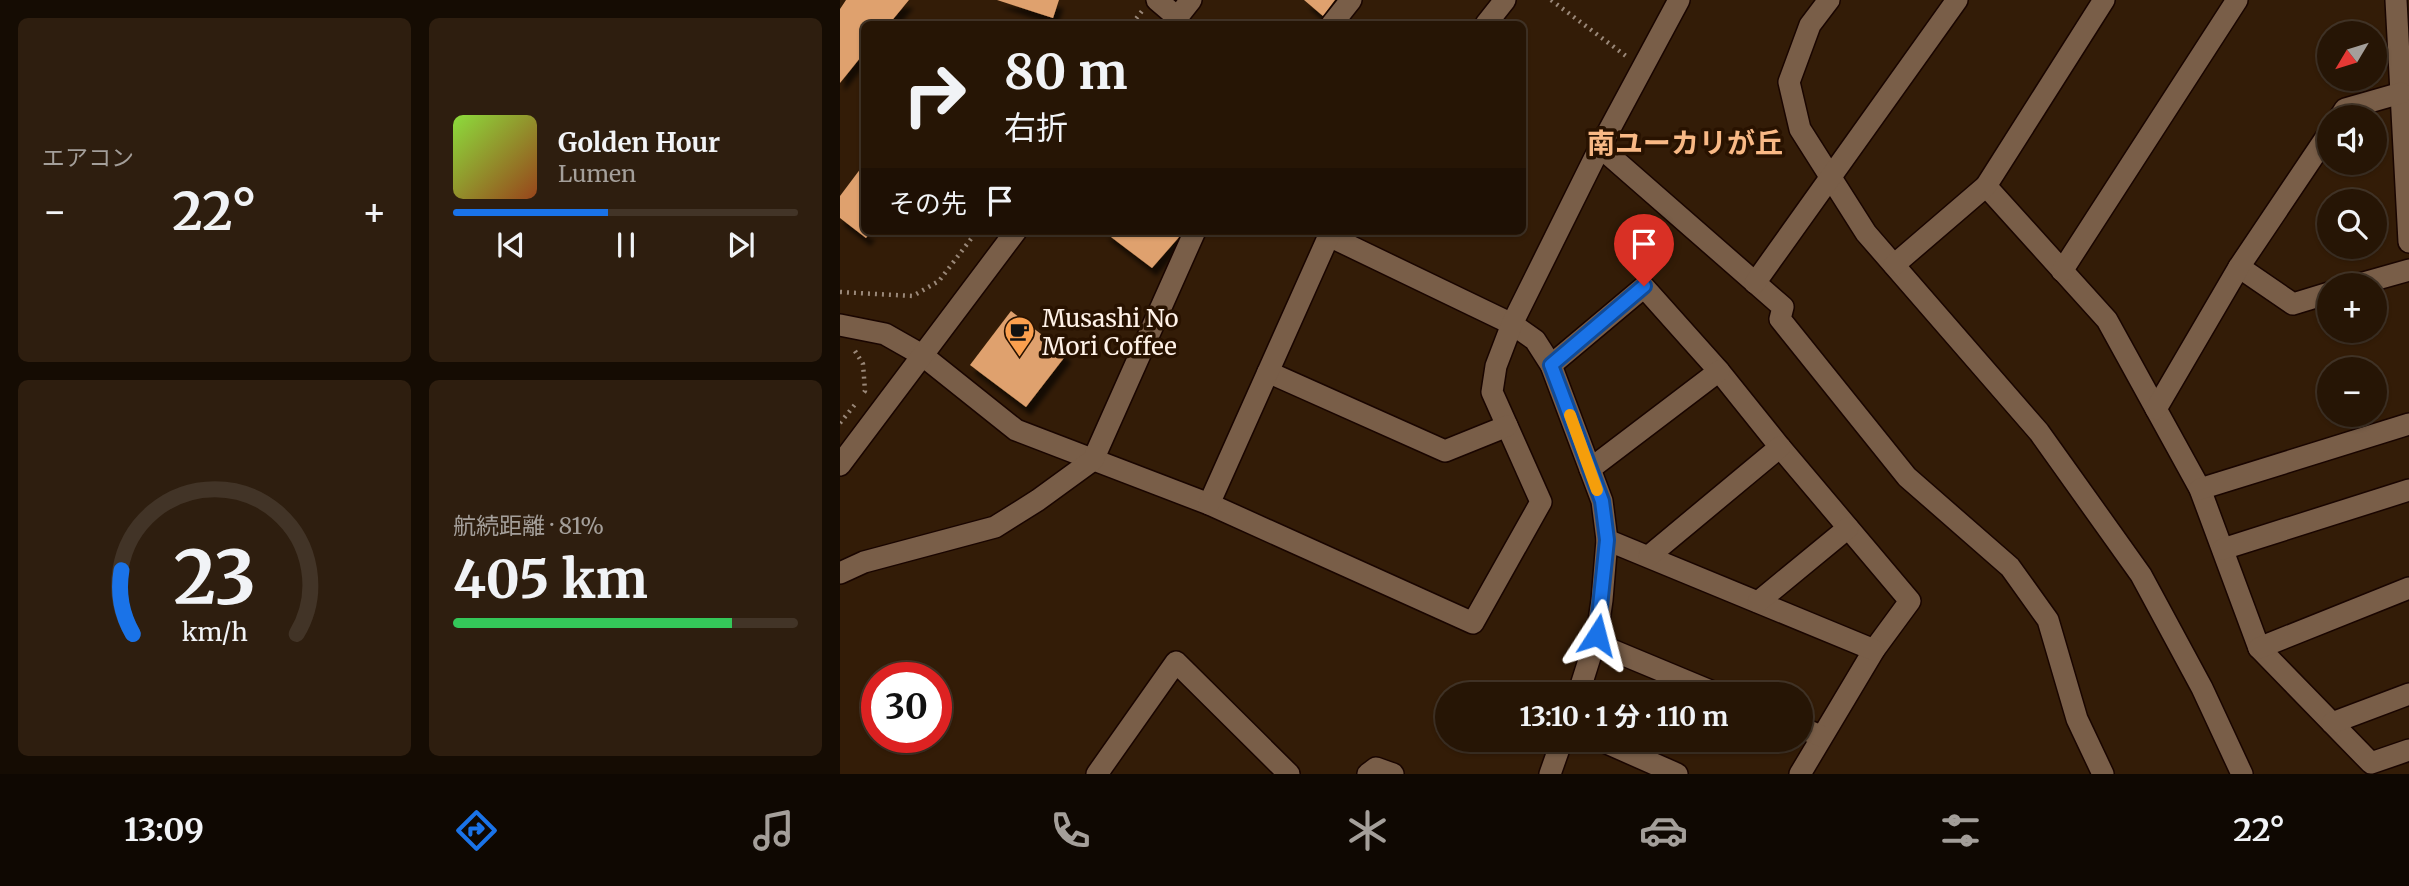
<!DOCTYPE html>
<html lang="ja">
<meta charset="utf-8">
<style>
:root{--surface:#261505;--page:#2e1e0f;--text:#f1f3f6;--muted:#a49f9a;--line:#423427;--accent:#1a73e8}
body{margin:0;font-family:Merriweather,"Noto Sans JP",serif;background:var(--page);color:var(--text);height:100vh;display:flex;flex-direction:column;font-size:26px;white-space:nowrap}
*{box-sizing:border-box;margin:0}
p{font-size:23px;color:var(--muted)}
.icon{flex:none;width:38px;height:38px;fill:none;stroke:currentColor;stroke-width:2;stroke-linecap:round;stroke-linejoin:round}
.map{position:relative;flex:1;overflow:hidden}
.sheet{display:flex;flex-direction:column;gap:18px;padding:18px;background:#150c03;width:840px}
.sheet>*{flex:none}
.banner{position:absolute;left:21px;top:21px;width:665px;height:214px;border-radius:10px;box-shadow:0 2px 5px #0004,0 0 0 2px var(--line);background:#261505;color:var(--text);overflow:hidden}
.needle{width:46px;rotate:232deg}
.tools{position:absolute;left:1477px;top:21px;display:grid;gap:14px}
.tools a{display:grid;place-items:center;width:70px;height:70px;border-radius:50%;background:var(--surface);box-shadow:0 2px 5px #0004,0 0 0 2px var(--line);font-size:35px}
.speed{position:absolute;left:21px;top:662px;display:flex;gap:14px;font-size:35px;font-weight:700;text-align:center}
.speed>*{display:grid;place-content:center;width:91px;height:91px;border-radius:50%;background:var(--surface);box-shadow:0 2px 5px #0004,0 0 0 2px var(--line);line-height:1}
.speed .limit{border:10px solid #d22;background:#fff;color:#111}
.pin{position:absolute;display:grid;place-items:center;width:60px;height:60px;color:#fff;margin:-72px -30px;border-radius:50% 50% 50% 0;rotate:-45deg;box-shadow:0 0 7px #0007}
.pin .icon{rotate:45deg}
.me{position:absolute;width:77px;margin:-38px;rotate:9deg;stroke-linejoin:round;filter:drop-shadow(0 0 5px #0008)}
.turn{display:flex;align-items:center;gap:24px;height:147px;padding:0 28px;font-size:32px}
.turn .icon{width:91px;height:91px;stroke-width:2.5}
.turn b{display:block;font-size:49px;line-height:60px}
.then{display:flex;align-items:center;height:66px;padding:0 28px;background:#0003;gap:14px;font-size:26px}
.big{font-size:52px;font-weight:700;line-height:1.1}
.sheet .widget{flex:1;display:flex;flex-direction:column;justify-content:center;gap:10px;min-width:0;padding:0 24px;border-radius:10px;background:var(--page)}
.sheet .dial{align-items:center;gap:0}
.dial svg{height:182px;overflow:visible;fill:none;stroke:var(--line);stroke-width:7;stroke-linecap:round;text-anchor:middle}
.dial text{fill:var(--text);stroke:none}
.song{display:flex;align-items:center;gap:21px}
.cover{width:84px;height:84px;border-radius:10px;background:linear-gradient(135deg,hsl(90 70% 55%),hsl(20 70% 35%))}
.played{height:7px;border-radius:4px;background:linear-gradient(90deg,var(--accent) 45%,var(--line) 45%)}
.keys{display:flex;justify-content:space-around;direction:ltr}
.heat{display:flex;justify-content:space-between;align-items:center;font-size:38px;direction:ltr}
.charge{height:10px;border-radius:5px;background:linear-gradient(90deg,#34c759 81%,var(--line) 0)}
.sheet .tiles{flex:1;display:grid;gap:18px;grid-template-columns:repeat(2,1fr)}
.trip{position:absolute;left:595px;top:682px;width:378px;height:70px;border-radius:35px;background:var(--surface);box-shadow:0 2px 5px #0004,0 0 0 2px var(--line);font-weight:700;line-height:70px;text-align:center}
.dock{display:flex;height:112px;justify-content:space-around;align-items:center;background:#0f0802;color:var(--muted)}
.dock .icon{width:49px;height:49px}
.dock .current{color:var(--accent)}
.dock b{font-size:32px;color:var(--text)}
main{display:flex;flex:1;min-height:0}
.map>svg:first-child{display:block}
.building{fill:#dfa16e;filter:url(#shadow)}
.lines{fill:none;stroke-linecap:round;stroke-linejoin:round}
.minor-casing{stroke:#190500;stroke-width:24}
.path{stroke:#9a8879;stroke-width:4.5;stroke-dasharray:2 5;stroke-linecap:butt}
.minor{stroke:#795e48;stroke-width:21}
.route-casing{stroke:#114b97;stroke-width:18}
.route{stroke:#1a73e8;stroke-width:12}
.slow{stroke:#f59e0b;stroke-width:12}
.labels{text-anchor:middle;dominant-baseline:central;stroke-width:7;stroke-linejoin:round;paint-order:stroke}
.poi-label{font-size:24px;fill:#fff2e8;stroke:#281200;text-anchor:start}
.quarter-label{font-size:28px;font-weight:bold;fill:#f9b985;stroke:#281200}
</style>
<main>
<section class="sheet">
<div class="tiles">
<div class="widget"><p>エアコン</p>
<div class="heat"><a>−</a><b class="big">22°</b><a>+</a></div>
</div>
<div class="widget">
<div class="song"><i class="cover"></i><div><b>Golden Hour</b><p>Lumen</p></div></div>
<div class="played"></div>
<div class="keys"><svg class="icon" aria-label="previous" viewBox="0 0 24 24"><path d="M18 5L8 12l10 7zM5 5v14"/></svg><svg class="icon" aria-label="pause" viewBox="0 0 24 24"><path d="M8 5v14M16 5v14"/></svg><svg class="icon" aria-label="next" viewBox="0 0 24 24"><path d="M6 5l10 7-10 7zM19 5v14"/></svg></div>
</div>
<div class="widget dial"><svg viewBox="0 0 100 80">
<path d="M14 69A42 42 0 1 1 86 69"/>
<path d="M14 69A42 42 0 0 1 9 41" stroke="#1a73e8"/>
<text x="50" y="56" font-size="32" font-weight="700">23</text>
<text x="50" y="72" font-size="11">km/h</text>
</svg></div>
<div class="widget"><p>航続距離 · 81%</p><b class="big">405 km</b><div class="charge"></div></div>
</div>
</section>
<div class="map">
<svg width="1569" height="774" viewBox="0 0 1569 774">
<defs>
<filter id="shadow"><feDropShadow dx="4.5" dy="8" stdDeviation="2" flood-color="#0009"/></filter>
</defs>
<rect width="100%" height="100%" fill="#331c07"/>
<g class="building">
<path d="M6 0H69L49 24H24V53L0 83V9Z"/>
<path d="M157 0H219L213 18Z"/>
<path d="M464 0H495L483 16Z"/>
<path d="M24 164V231H31L26 238 0 218V196Z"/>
<path d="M263 231H335L340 236 312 268Z"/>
<path d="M171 311 227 354 186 407 130 365Z"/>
</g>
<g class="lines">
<defs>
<g id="minor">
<path d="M317 0 337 17"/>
<path d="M989 0 970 25 949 82 960 129 1026 233 1199 432 1301 575 1362 688 1402 774"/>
<path d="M1556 0 1569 242"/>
<path d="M332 24 351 0"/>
<path d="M492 24 511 0"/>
<path d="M646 24 665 0"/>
<path d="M1500 117 1505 109 1561 93"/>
<path d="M760 147 943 307 940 319 1067 477 1170 567 1208 620 1237 719 1263 774"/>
<path d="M1146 186 1267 320 1360 489 1419 648 1531 763 1569 750"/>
<path d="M489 236 672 324 695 340 711 365 762 501 767 540 762 600 757 635 738 695"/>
<path d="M1054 265 1146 186 1264 0"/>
<path d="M1399 267 1453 304 1489 293"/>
<path d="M1222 271 1397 0"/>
<path d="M915 283 1117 0"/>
<path d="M1516 285 1569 270"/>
<path d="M0 325 45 334 82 355 176 430 369 504 633 623 701 502 652 392 656 366 672 324 760 147 839 0"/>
<path d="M711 365 804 287 879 371 940 447 1070 601 1034 650 960 774"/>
<path d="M428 372 605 451 667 426"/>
<path d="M1316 409 1399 267 1489 133"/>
<path d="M0 465 176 231"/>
<path d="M750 469 879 371"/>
<path d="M1360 489 1569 424"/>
<path d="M369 504 491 231"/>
<path d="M767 540 1034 650"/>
<path d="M1383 549 1569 490"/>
<path d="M809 556 940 447"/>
<path d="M0 573 24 562 155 527 198 500 253 460 355 231"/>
<path d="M918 602 1008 528"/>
<path d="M755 643 880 695"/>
<path d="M1419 648 1569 588"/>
<path d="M1492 723 1569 694"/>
<path d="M961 728 981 736"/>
<path d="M760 740 837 774"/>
<path d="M257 774 336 662 449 774"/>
<path d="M528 774 536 768 553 774"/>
<path d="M710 774 722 740"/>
</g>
</defs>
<use href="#minor" class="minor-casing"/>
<g class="path">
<path d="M711 0 786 56"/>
<path d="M292 24 302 11"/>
<path d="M0 292 73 296 99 281 137 231"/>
<path d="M15 351 23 364 25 391 22 395"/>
<path d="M0 423 17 402"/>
</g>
<use href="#minor" class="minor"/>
</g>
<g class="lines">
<defs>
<path id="route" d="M757 635 767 540 762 501 711 365 804 286"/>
</defs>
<use href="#route" class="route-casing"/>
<use href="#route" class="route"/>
<path class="slow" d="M730 415 757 490"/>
</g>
<defs>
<symbol id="cafe-pin" viewBox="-11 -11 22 30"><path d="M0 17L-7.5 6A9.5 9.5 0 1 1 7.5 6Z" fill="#fa9f4e" stroke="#281200"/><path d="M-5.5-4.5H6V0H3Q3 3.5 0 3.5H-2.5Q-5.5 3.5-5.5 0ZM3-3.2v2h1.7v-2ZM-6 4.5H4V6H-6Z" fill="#111"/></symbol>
</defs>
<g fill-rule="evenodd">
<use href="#cafe-pin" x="162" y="314" width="35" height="47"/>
</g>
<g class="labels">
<g class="poi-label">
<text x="202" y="318">Musashi No<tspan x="202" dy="28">Mori Coffee</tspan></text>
</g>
<g class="quarter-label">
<text x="845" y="143">南ユーカリが丘</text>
</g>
</g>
</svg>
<div class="tools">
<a><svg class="needle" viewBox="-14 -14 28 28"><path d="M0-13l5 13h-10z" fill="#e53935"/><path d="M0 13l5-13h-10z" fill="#a49f9a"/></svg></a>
<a><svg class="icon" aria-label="sound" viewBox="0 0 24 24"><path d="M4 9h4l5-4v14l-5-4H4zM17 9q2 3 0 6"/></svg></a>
<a><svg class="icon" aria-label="search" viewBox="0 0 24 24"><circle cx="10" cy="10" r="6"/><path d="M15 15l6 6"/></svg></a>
<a>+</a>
<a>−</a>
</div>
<div class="speed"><div class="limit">30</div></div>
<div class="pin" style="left:804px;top:286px;background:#d93025"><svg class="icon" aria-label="arrive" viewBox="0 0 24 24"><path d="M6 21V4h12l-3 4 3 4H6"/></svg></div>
<svg class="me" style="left:757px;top:635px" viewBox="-20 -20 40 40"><path d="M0-17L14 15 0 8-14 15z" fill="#1a73e8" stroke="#fff" stroke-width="4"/></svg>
<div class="trip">13:10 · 1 分 · 110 m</div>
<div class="banner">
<div class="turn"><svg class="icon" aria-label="right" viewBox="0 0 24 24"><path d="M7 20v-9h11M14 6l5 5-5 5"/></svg><div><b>80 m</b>右折</div></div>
<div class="then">その先<svg class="icon" aria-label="arrive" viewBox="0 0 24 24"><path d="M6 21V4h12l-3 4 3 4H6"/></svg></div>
</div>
</div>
</main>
<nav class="dock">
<b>13:09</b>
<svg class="icon current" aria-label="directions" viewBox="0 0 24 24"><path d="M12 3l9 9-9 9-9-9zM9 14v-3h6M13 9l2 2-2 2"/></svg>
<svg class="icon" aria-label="music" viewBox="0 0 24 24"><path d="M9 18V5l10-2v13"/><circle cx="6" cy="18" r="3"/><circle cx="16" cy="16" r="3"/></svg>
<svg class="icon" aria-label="phone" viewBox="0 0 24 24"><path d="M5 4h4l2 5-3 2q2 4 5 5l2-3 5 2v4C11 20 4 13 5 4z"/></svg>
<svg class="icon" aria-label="climate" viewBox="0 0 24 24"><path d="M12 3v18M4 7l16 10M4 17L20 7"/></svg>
<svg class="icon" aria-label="car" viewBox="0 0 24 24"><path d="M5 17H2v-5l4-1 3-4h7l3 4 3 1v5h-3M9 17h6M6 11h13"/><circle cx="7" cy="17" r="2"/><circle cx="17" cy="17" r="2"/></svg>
<svg class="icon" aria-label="filters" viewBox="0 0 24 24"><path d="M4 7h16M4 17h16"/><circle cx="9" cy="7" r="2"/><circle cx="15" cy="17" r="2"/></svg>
<b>22°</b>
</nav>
